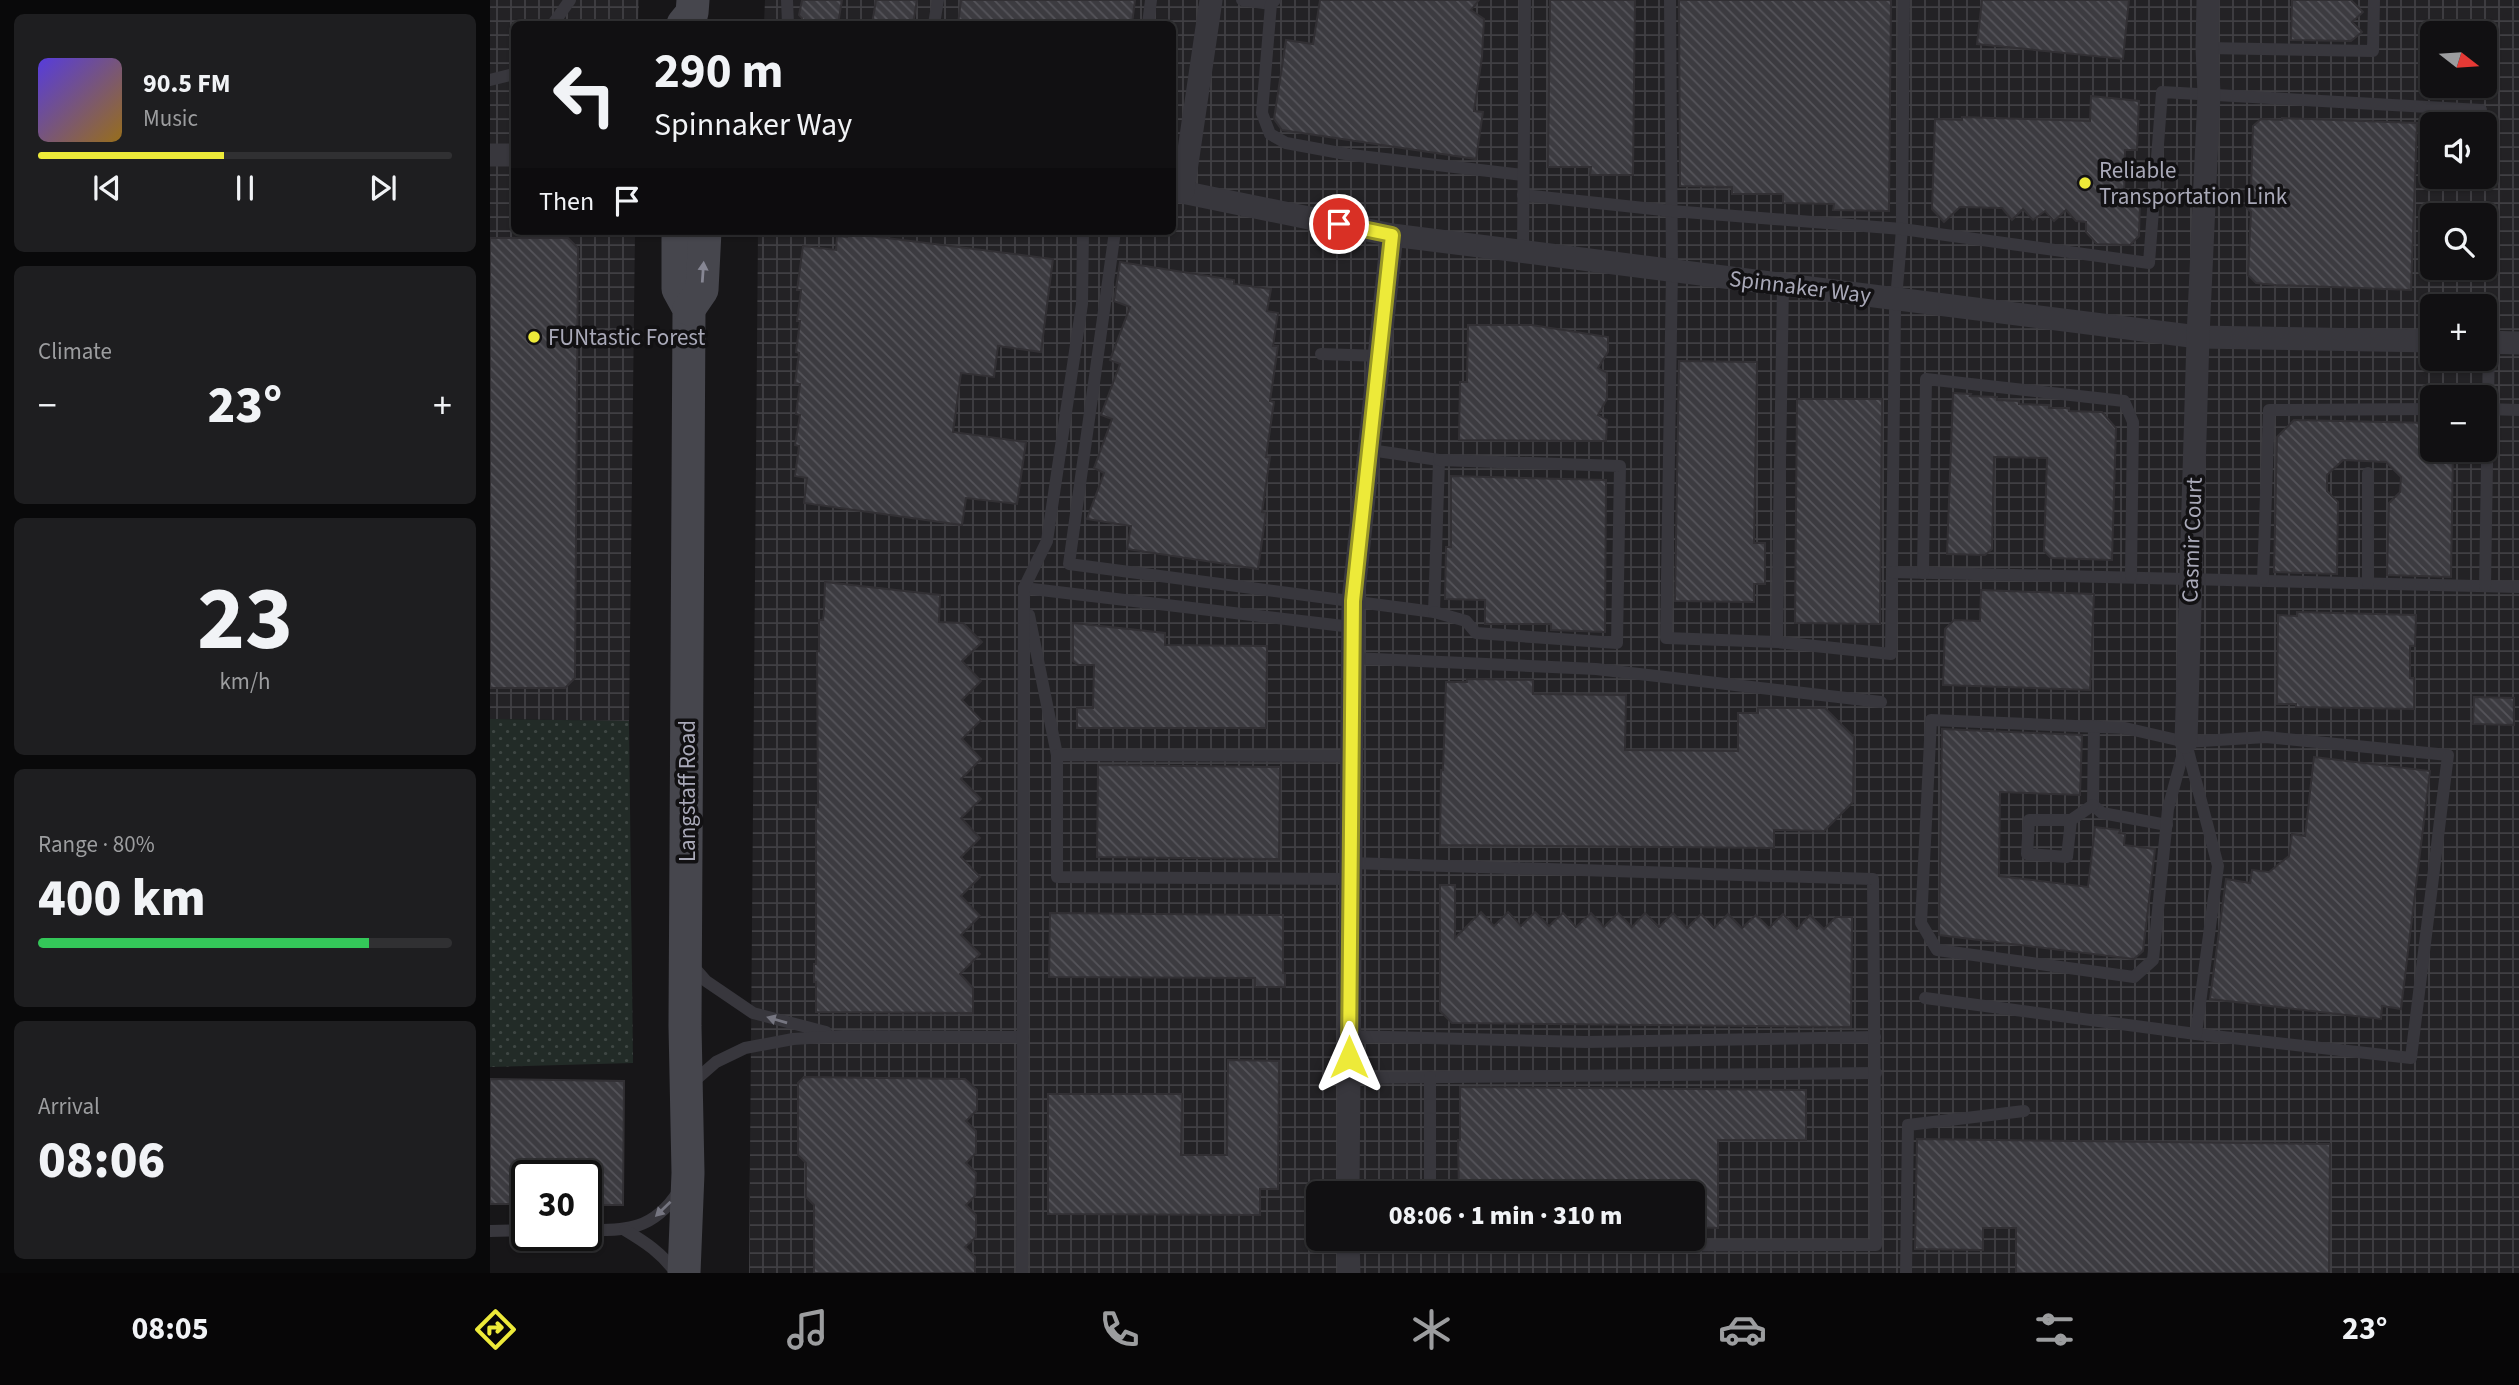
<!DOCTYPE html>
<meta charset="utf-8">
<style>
:root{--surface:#111012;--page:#1e1e20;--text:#f1f3f6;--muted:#9c9d9f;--line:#303032;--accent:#edea39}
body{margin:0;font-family:"Source Sans 3",sans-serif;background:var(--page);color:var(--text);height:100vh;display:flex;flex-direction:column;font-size:26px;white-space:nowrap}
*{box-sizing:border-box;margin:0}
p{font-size:23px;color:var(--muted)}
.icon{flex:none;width:38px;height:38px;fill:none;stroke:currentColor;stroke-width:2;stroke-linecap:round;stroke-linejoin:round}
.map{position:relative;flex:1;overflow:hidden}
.sheet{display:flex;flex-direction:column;gap:14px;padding:14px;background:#09090a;width:490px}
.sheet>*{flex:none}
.top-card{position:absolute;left:21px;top:21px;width:665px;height:214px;border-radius:10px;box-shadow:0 2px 5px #0004,0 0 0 2px var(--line);background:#111012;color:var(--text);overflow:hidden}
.needle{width:46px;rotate:107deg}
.controls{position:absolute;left:1930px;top:21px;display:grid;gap:14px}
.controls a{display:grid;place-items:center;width:77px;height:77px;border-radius:10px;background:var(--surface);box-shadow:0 2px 5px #0004,0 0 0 2px var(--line);font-size:35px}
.speed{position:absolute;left:21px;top:1160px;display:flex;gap:14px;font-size:35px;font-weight:700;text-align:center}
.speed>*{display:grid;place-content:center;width:91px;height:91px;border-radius:50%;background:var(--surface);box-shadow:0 2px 5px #0004,0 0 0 2px var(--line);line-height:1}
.speed .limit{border:4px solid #111;border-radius:10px;background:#fff;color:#111}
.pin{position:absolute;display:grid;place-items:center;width:60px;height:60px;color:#fff;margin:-30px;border:4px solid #fff;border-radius:50%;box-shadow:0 2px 7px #0007}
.me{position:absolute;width:77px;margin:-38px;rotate:0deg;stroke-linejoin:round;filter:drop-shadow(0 0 5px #0008)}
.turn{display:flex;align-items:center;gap:24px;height:147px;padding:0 28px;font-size:32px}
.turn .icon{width:91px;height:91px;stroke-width:2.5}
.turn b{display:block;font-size:49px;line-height:60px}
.then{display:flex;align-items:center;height:66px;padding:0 28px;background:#0003;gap:14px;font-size:26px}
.big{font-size:52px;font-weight:800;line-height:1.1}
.sheet .widget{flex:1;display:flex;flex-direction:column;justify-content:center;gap:10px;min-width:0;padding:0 24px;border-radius:10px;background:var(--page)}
.sheet .dial{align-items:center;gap:0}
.dial b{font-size:91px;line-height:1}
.song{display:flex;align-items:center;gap:21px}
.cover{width:84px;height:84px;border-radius:10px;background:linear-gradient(135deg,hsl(250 70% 55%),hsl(40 70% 35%))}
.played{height:7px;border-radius:4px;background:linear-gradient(90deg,var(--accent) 45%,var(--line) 45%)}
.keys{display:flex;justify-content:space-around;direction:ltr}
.heat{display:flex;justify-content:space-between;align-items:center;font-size:38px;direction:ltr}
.charge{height:10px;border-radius:5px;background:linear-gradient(90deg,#34c759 80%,var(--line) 0)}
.trip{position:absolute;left:816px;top:1181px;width:399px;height:70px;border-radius:10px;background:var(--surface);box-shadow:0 2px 5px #0004,0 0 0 2px var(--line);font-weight:800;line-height:70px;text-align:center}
.menu{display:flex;height:112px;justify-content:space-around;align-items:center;background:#070607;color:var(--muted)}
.menu .icon{width:49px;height:49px}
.menu .current{color:var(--accent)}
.menu b{font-size:32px;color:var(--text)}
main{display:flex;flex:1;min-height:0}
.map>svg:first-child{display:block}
.industrial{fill:url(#industrial-grid);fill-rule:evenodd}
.park{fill:url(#park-dots)}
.building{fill:url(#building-back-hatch);stroke:#323034;stroke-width:2}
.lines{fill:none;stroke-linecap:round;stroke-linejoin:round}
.lane{stroke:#38373d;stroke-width:12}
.street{stroke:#38373d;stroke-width:23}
.secondary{stroke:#46464d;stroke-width:33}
.oneway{fill:#868693}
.oneway2{fill:#767681}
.route-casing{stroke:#9a9825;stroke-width:18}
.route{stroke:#edea39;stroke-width:12}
.poi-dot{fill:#edea39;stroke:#121113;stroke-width:2.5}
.labels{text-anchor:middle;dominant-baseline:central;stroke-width:7;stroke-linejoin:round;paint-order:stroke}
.poi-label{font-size:23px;fill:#a9a9b8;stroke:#121113;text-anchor:start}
.street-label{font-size:23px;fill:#a9a9b8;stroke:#121113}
</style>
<main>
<section class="sheet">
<div class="widget">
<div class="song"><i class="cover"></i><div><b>90.5 FM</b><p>Music</p></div></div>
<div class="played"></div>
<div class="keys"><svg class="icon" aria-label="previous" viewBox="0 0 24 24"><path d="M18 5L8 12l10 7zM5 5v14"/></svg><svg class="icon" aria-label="pause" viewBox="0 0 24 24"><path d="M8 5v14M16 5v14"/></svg><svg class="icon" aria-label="next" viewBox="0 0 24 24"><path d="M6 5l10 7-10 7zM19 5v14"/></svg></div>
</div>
<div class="widget"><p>Climate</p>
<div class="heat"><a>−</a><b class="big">23°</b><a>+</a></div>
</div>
<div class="widget dial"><b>23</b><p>km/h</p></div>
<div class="widget"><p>Range · 80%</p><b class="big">400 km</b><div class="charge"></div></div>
<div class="widget"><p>Arrival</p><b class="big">08:06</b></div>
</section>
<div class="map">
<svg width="2029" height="1273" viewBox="0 0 2029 1273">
<defs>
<pattern id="industrial-grid" width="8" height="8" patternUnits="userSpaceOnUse" patternTransform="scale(1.75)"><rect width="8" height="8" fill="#232225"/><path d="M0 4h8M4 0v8" fill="none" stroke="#403f43"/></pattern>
<pattern id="park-dots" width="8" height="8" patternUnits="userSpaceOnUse" patternTransform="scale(1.75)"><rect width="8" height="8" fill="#222b27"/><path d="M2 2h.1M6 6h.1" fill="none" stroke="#3f4744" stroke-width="1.8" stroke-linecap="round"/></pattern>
<pattern id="building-back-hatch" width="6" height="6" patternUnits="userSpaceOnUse" patternTransform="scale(1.75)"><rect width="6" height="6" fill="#3c3b40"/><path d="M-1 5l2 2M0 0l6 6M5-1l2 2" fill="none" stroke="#55545a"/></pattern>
</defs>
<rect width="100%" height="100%" fill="#171618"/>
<g class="industrial">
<path d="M0 0H149L148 24H24V231H145L139 721 0 719Z"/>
<path d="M275 0H2029V1273H259L268 231H682V24H274ZM1942 33H1995V86H1942ZM1942 124H1995V177H1942ZM1942 215H1995V268H1942ZM1942 306H1995V359H1942ZM1942 397H1995V450H1942ZM828 1194H1202V1239H828Z"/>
</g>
<path class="park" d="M0 719 139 721 143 1063 0 1067Z"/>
<g class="building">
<path d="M312 0H352L348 24H311L312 18 309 15Z"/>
<path d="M386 0H427L423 24H382Z"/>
<path d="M471 0H645L642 24H468Z"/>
<path d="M830 0H989L981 10 994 19 992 57 984 111 993 112 986 159 792 130 784 119 796 40 823 44Z"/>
<path d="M1060 0H1145L1143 175H1100L1101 167H1058Z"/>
<path d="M1189 0H1401L1399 211 1343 210 1344 204 1293 203V194H1242V187L1190 186Z"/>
<path d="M1492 0H1639L1633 59 1487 44Z"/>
<path d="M1802 0H1861L1873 12 1862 22 1872 32 1861 41 1801 40Z"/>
<path d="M1601 96 1649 101 1647 150H1635L1634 200 1650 201 1649 236 1640 245 1607 244 1596 232V222L1586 221 1576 210 1564 221 1555 211 1543 220 1533 209 1522 220 1512 208 1470 207 1454 222 1442 209 1445 119 1472 120V117L1600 121Z"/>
<path d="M1792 118 1927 123 1921 290 1786 285 1766 283 1758 275 1761 212 1756 207V193L1761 189 1763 126 1771 119 1792 120Z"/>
<path d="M357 233 563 259 551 352 508 346 504 377 471 373 463 432 536 442 527 504 476 498 472 525 314 503 317 478 305 476 309 446 305 445 310 415 306 414 310 384 305 383 309 353 306 352 310 321H307L311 290H307L313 246 346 250 347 236 357 237Z"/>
<path d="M0 238H78L88 248 85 678 75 688H0Z"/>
<path d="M630 262 744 280V284L781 289 777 311 788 313 783 346H788L780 401 784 402 776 457H780L772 512 776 513 768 569 637 549 641 526 597 519 614 473 604 468 622 419 611 415 630 364 620 360 640 307 624 301Z"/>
<path d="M978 325H1042L1118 337V352L1108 368 1117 373V399L1108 415 1117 420 1116 441 969 440 970 382H977Z"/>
<path d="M1189 361 1267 362 1264 543H1275V584H1264V602L1185 601Z"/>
<path d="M1463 393 1481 394 1480 396 1507 397V400L1529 401V404L1559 405V408H1579V411L1612 412 1626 428 1622 560 1561 558 1554 551 1557 458 1504 457 1502 549 1495 555 1457 554Z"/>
<path d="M1307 399H1392L1390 624 1305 623Z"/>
<path d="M1804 420 1942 423V450H1963L1961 577 1897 575 1899 503 1910 492 1911 477 1896 462 1853 460 1837 475V491L1848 502 1847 574 1784 572 1787 437Z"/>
<path d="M961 476 1116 480 1115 632 1061 630V624H995V600L955 599 956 547H961Z"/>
<path d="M335 582 450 595 449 622 473 623 492 642 472 661 491 681 472 700 491 720 472 739 491 759 471 779 491 799 471 818 490 838 471 857 490 877 471 896 490 916 471 935 490 954 470 974 483 988V1013L326 1012V982H324V964H326V807H328L327 651H329V620H333L334 611Z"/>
<path d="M1491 590 1604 594 1600 690 1453 685 1455 629 1464 620 1490 621Z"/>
<path d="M1807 612 1926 615 1925 646H1920V678H1924V709L1806 707V704H1787L1788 615 1807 616Z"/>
<path d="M583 623 675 633V645L777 646 776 728H587V708H603L604 665H588L583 661Z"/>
<path d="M977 679 1043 680V694L1136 695 1135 750 1248 751V713H1268V708H1335L1364 737 1363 802 1334 831 1284 830V848L950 845 951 770H953L956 682H977Z"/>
<path d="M1984 697 2024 698V725L1983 724Z"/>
<path d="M1452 729 1592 735 1590 795 1510 792 1509 876 1598 887 1605 827 1630 830 1629 833 1635 834 1634 845 1665 849 1653 951 1644 959 1449 935Z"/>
<path d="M1824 757 1940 771 1911 1009 1892 1006 1891 1019 1720 999 1736 879 1760 883 1762 870 1779 872 1799 856 1802 834 1815 836Z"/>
<path d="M608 765 790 767 789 859 607 857Z"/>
<path d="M950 885H965V938L991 912 1004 926 1018 912 1031 926 1045 912 1059 926 1073 913 1086 927 1101 913 1114 927 1128 913 1142 927 1155 913 1169 927 1183 913 1197 928 1211 914 1224 928 1238 914 1252 928 1266 915 1279 928 1293 914 1307 929 1320 915 1334 929 1346 917H1362L1361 1027 962 1023 950 1011Z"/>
<path d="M560 913 793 915V973H795V987H765V978L559 977Z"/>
<path d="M738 1060 789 1061 788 1189H770V1215L558 1214V1094H692L691 1155H737Z"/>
<path d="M314 1077 475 1079 487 1090V1110L476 1121 486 1131V1153L476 1163 486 1173 485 1196 476 1205 486 1215V1237L475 1247 485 1257V1273H324V1205L316 1197V1163L308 1155V1083Z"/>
<path d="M0 1079 134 1081 133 1205H96V1176H37V1204H0Z"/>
<path d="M970 1087 1316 1090V1140H1228V1228L1202 1227V1194H969L968 1140H970Z"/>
<path d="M1427 1139 1840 1144 1839 1273H1526V1228H1493V1250L1425 1249Z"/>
</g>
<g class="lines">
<g class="lane">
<path d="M297 0 298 24"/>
<path d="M752 0 781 4"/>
<path d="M785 0 781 4 772 113 780 134 796 143 861 155 1033 175"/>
<path d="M1180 0 1182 271 1176 638 1287 642 1401 654 1405 311 1412 229 1414 0"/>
<path d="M63 24 80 0"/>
<path d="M444 24 448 0"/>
<path d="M658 24 661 0"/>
<path d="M1717 48 1883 51 1884 0"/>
<path d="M0 80 24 74"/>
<path d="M1033 195 1182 211 1412 229 1659 263 1672 92 1991 110"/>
<path d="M625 231 579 564 944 612 949 460 880 450"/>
<path d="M1033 251 1035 0"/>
<path d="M831 354 890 356"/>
<path d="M1995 409 2029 410"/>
<path d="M1402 572 2029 587"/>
<path d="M1433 573 1436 379 1634 401 1643 422 1641 576"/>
<path d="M1773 579 1779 410 1942 409"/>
<path d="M1878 583V473"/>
<path d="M1995 586 1999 342"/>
<path d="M535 593 534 588 862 627"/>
<path d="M944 612 976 621 986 633 1127 643 1130 466 949 460"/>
<path d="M539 615 567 755"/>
<path d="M1287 642 1293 285"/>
<path d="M862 658 1106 669 1391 702"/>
<path d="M1604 726 1603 805 1612 813 1677 825"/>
<path d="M1696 742 1678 809 1663 960 1644 977 1447 950 1431 923 1441 720 1635 728 1696 742 1776 737 1958 755 1921 1058 1706 1034"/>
<path d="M1581 820H1539L1537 854 1577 857 1581 820 1603 805"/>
<path d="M860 879 567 877V755L861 756"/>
<path d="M202 965 216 981 263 1013 336 1032"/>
<path d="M1435 998 1706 1034 1728 866 1696 743"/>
<path d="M859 1036 1096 1042 1385 1037"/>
<path d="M859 1078 1386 1073"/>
<path d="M202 1083 226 1062 255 1048 303 1039 353 1036 533 1037"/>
<path d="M940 1194V1077"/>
<path d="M96 1230C137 1231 164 1229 188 1192"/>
<path d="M135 1230C155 1242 172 1253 186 1273"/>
<path d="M0 1231 37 1230"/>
<path d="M858 1246 1386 1245 1383 879 860 863"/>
<path d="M532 1273 534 588 557 541 592 304 593 231"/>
<path d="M1416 1273 1418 1125 1534 1111"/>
</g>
<g class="street">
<path d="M0 155H24"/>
<path d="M682 190 902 235 1708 337 1942 341"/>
<path d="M693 191 721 0"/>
<path d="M1995 342 2029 343"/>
<path d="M1696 742 1708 337 1719 94 1717 48 1718 0"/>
<path d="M858 1194 863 601 902 235"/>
<path d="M858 1239 859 1273"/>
</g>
<g class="secondary">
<path d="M193 24 202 13 203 0"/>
<path d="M188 231V289L199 309 195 1026 198 1173 194 1273"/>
<path d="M199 309 212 290 215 231"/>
</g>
</g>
<defs><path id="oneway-solid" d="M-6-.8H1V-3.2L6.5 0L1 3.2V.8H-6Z" transform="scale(1.75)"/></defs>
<use class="oneway" href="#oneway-solid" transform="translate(213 272) rotate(-86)"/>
<g class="oneway2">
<use href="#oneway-solid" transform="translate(287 1020) rotate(-164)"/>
<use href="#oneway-solid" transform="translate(173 1209) rotate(136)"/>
</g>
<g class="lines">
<defs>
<path id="route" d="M849 224 902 235 863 601 859 1057"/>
</defs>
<use href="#route" class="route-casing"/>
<use href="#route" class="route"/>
</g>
<g class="poi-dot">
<circle cx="1595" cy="183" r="7"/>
<circle cx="44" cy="337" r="7"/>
</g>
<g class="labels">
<g class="poi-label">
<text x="1609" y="170">Reliable<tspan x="1609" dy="26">Transportation Link</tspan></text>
<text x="58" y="337">FUNtastic Forest</text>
</g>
<g class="street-label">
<text transform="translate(1310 287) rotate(7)">Spinnaker Way</text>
<text transform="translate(1702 540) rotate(-88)">Casmir Court</text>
<text transform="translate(197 791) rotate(-90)">Langstaff Road</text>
</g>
</g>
</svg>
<div class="controls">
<a><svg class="needle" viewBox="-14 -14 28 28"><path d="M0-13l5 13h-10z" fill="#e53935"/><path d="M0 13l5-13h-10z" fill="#9c9d9f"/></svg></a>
<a><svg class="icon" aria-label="sound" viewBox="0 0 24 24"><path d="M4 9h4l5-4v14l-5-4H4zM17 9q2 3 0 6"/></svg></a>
<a><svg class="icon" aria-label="search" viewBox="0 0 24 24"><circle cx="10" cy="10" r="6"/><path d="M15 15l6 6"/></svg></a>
<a>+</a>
<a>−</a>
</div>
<div class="speed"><div class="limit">30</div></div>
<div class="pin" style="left:849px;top:224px;background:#d93025"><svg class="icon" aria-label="arrive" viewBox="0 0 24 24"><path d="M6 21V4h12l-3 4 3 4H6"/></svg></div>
<svg class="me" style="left:859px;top:1057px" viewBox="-20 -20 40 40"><path d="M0-17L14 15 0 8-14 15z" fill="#edea39" stroke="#fff" stroke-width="4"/></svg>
<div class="trip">08:06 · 1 min · 310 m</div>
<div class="top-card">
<div class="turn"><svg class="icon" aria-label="left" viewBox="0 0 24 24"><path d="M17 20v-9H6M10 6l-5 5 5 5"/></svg><div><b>290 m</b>Spinnaker Way</div></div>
<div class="then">Then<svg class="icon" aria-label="arrive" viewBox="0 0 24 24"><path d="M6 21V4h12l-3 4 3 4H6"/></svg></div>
</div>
</div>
</main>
<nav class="menu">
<b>08:05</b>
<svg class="icon current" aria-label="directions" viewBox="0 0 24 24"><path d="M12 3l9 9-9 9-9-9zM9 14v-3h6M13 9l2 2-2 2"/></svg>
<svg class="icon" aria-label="music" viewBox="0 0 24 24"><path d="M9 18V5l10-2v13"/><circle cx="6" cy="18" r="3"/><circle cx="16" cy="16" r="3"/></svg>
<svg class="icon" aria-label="phone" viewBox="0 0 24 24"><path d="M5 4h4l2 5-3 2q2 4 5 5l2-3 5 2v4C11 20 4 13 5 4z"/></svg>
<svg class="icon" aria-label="climate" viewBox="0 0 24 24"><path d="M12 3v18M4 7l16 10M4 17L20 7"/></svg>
<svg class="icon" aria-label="car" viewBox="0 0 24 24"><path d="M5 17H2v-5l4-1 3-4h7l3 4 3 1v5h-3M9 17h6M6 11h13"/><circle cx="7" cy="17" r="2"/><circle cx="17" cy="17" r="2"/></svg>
<svg class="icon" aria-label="filters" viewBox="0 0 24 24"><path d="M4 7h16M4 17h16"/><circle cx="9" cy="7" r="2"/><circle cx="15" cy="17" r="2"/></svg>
<b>23°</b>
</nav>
